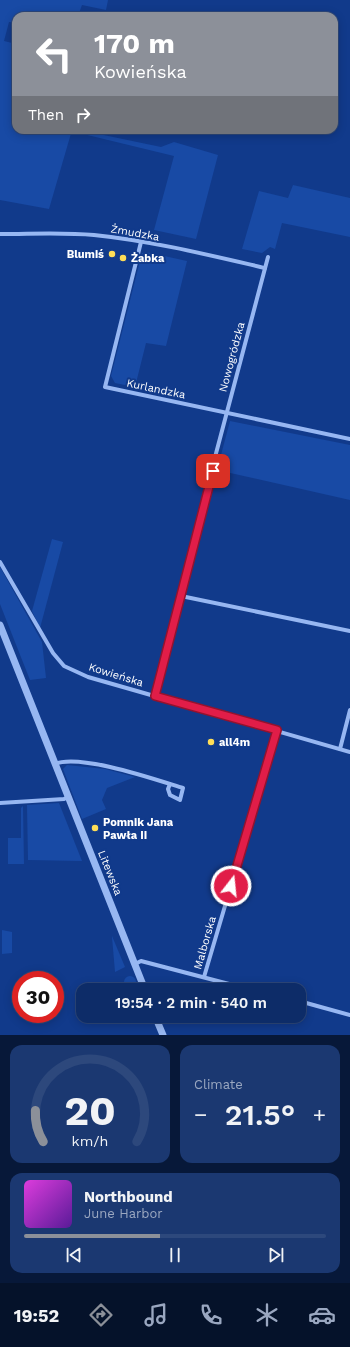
<!DOCTYPE html>
<meta charset="utf-8">
<style>
:root{--surface:#0d2c68;--page:#1b3871;--text:#f1f3f6;--muted:#9aa7c0;--line:#2d487c;--accent:#8c9099}
body{margin:0;font-family:"Work Sans",sans-serif;background:var(--page);color:var(--text);height:100vh;display:flex;flex-direction:column;font-size:15px;white-space:nowrap}
*{box-sizing:border-box;margin:0}
p{font-size:13px;color:var(--muted)}
.icon{flex:none;width:22px;height:22px;fill:none;stroke:currentColor;stroke-width:2;stroke-linecap:round;stroke-linejoin:round}
.map{position:relative;height:1035px;overflow:hidden}
.drawer{display:flex;flex-direction:column;gap:10px;padding:10px;background:#071839;flex:1}
.drawer>*{flex:none}
.banner{position:absolute;left:12px;top:12px;width:326px;height:122px;border-radius:12px;box-shadow:0 2px 10px #0003,0 0 0 1px var(--line);background:#8c9099;color:#fff;overflow:hidden}
.speed{position:absolute;left:12px;top:971px;display:flex;gap:8px;font-size:20px;font-weight:700;text-align:center}
.speed>*{display:grid;place-content:center;width:52px;height:52px;border-radius:50%;background:var(--surface);box-shadow:0 2px 10px #0003,0 0 0 1px var(--line);line-height:1}
.speed .limit{border:6px solid #d22;background:#fff;color:#111}
.pin{position:absolute;display:grid;place-items:center;width:34px;height:34px;color:#fff;margin:-17px;border-radius:8px;box-shadow:0 2px 6px #0006}
.me{position:absolute;width:44px;margin:-22px;rotate:16deg;stroke-linejoin:round;filter:drop-shadow(0 0 3px #0008)}
.turn{display:flex;align-items:center;gap:14px;height:84px;padding:0 16px;font-size:18px}
.turn .icon{width:52px;height:52px;stroke-width:2.5}
.turn b{display:block;font-size:28px;line-height:34px}
.then{display:flex;align-items:center;height:38px;padding:0 16px;background:#0003;gap:8px;font-size:15px}
.big{font-size:30px;font-weight:600;line-height:1.1}
.drawer .card{flex:1;display:flex;flex-direction:column;justify-content:center;gap:6px;min-width:0;padding:0 14px;border-radius:12px;background:var(--page)}
.drawer .dial{align-items:center;gap:0}
.dial svg{height:104px;overflow:visible;fill:none;stroke:var(--line);stroke-width:7;stroke-linecap:round;text-anchor:middle}
.dial text{fill:var(--text);stroke:none}
.song{display:flex;align-items:center;gap:12px}
.cover{width:48px;height:48px;border-radius:6px;background:linear-gradient(135deg,hsl(300 70% 55%),hsl(270 70% 35%))}
.played{height:4px;border-radius:2px;background:linear-gradient(90deg,var(--accent) 45%,var(--line) 45%)}
.keys{display:flex;justify-content:space-around;direction:ltr}
.heat{display:flex;justify-content:space-between;align-items:center;font-size:22px;direction:ltr}
.drawer .tiles{flex:1;display:grid;gap:10px;grid-template-columns:1fr 1fr}
.card:last-child{grid-column:span 2}
.trip{position:absolute;left:76px;top:983px;width:230px;height:40px;border-radius:12px;background:var(--surface);box-shadow:0 2px 10px #0003,0 0 0 1px var(--line);font-weight:600;line-height:40px;text-align:center}
.tab-bar{display:flex;height:64px;justify-content:space-around;align-items:center;background:#05122a;color:var(--muted)}
.tab-bar .icon{width:28px;height:28px}
.tab-bar .selected{color:var(--accent)}
.tab-bar b{font-size:18px;color:var(--text)}
.map>svg:first-child{display:block}
.green{fill:#184aa5}
.lines{fill:none;stroke-linecap:round;stroke-linejoin:round}
.minor{stroke:#97b7f2;stroke-width:4}
.tertiary{stroke:#97b7f2;stroke-width:7}
.route-casing{stroke:#92132f;stroke-width:10}
.route{stroke:#e11d48;stroke-width:7}
.poi-dot{fill:#ffde57;stroke:#113a8b;stroke-width:1.5}
.labels{text-anchor:middle;dominant-baseline:central;stroke-width:4;stroke-linejoin:round;paint-order:stroke}
.street-label{font-size:11px;fill:#fff;stroke:#113a8b}
.poi-label{font-size:11px;font-weight:bold;fill:#fff;stroke:#113a8b;text-anchor:start}
</style>
<div class="map">
<svg width="350" height="1035" viewBox="0 0 350 1035">
<rect width="100%" height="100%" fill="#113a8b"/>
<g class="green">
<path d="M0 0H108L106 10 82 5 78 16H16V23L9 22 4 41 16 44V130H72L49 209 0 200Z"/>
<path d="M75 130H87L94 133 161 147 174 142 218 155 196 239 154 230 174 156 75 132Z"/>
<path d="M293 185 350 198V237L282 223 275 249 270 247 262 253 242 249 259 191 288 198Z"/>
<path d="M146 252 187 261 166 346 146 343 135 387 115 383 111 376 142 253Z"/>
<path d="M230 421 350 445V500L217 470Z"/>
<path d="M52 539 63 542 40 628 32 611Z"/>
<path d="M0 567 42 642 46 678 30 680 0 604Z"/>
<path d="M67 765 105 769 135 777 107 788 102 800 106 809 82 819 63 769Z"/>
<path d="M59 803 82 861 28 860 27 805Z"/>
<path d="M23 806 24 864H8V838H21V808Z"/>
<path d="M2 930 12 932V953L2 954Z"/>
<path d="M112 936 125 967 115 972 112 937Z"/>
<circle cx="130" cy="982" r="6"/>
</g>
<g class="lines">
<g class="minor">
<path d="M0 234C31 234 63 232 94 235 152 241 209 255 265 268"/>
<path d="M141 242 105 387 350 439"/>
<path d="M214 461 268 257"/>
<path d="M0 562 53 653 64 666 88 677 350 752"/>
<path d="M181 596 350 631"/>
<path d="M155 696 213 471"/>
<path d="M340 749 350 710"/>
<path d="M55 764C79 753 157 780 183 788L180 800 170 795 168 789 170 784"/>
<path d="M0 803 64 799 68 797"/>
<path d="M135 964 141 961 252 990"/>
<path d="M204 977 277 730"/>
<path d="M299 1001 350 1015"/>
</g>
<g class="tertiary">
<path d="M0 625 145 990"/>
<path d="M155 1016 163 1035"/>
</g>
</g>
<g class="lines">
<defs>
<path id="route" d="M213 471 155 696 277 730 231 886"/>
</defs>
<use href="#route" class="route-casing"/>
<use href="#route" class="route"/>
</g>
<g class="poi-dot">
<circle cx="112" cy="254" r="4"/>
<circle cx="123" cy="258" r="4"/>
<circle cx="211" cy="742" r="4"/>
<circle cx="95" cy="828" r="4"/>
</g>
<g class="labels">
<g class="street-label">
<text transform="translate(135 233) rotate(10)">Żmudzka</text>
<text transform="translate(232 357) rotate(-75)">Nowogródzka</text>
<text transform="translate(156 389) rotate(12)">Kurlandzka</text>
<text transform="translate(116 675) rotate(17)">Kowieńska</text>
<text transform="translate(110 873) rotate(68)">Litewska</text>
<text transform="translate(205 943) rotate(-74)">Malborska</text>
</g>
<g class="poi-label">
<text x="104" y="254" text-anchor="end">Blumiś</text>
<text x="131" y="258">Żabka</text>
<text x="219" y="742">all4m</text>
<text x="103" y="822">Pomnik Jana<tspan x="103" dy="13">Pawła II</tspan></text>
</g>
</g>
</svg>
<div class="speed"><div class="limit">30</div></div>
<div class="pin" style="left:213px;top:471px;background:#d93025"><svg class="icon" aria-label="arrive" viewBox="0 0 24 24"><path d="M6 21V4h12l-3 4 3 4H6"/></svg></div>
<svg class="me" style="left:231px;top:886px" viewBox="-20 -20 40 40"><circle r="17" fill="#e11d48" stroke="#fff" stroke-width="3"/><path d="M0-11L8 9 0 5-8 9z" fill="#fff"/></svg>
<div class="trip">19:54 · 2 min · 540 m</div>
<div class="banner">
<div class="turn"><svg class="icon" aria-label="left" viewBox="0 0 24 24"><path d="M17 20v-9H6M10 6l-5 5 5 5"/></svg><div><b>170 m</b>Kowieńska</div></div>
<div class="then">Then<svg class="icon" aria-label="right" viewBox="0 0 24 24"><path d="M7 20v-9h11M14 6l5 5-5 5"/></svg></div>
</div>
</div>
<section class="drawer">
<div class="tiles">
<div class="card dial"><svg viewBox="0 0 100 80">
<path d="M14 69A42 42 0 1 1 86 69"/>
<path d="M14 69A42 42 0 0 1 8 45" stroke="#8c9099"/>
<text x="50" y="56" font-size="32" font-weight="700">20</text>
<text x="50" y="72" font-size="11">km/h</text>
</svg></div>
<div class="card"><p>Climate</p>
<div class="heat"><a>−</a><b class="big">21.5°</b><a>+</a></div>
</div>
<div class="card">
<div class="song"><i class="cover"></i><div><b>Northbound</b><p>June Harbor</p></div></div>
<div class="played"></div>
<div class="keys"><svg class="icon" aria-label="previous" viewBox="0 0 24 24"><path d="M18 5L8 12l10 7zM5 5v14"/></svg><svg class="icon" aria-label="pause" viewBox="0 0 24 24"><path d="M8 5v14M16 5v14"/></svg><svg class="icon" aria-label="next" viewBox="0 0 24 24"><path d="M6 5l10 7-10 7zM19 5v14"/></svg></div>
</div>
</div>
</section>
<nav class="tab-bar">
<b>19:52</b>
<svg class="icon selected" aria-label="directions" viewBox="0 0 24 24"><path d="M12 3l9 9-9 9-9-9zM9 14v-3h6M13 9l2 2-2 2"/></svg>
<svg class="icon" aria-label="music" viewBox="0 0 24 24"><path d="M9 18V5l10-2v13"/><circle cx="6" cy="18" r="3"/><circle cx="16" cy="16" r="3"/></svg>
<svg class="icon" aria-label="phone" viewBox="0 0 24 24"><path d="M5 4h4l2 5-3 2q2 4 5 5l2-3 5 2v4C11 20 4 13 5 4z"/></svg>
<svg class="icon" aria-label="climate" viewBox="0 0 24 24"><path d="M12 3v18M4 7l16 10M4 17L20 7"/></svg>
<svg class="icon" aria-label="car" viewBox="0 0 24 24"><path d="M5 17H2v-5l4-1 3-4h7l3 4 3 1v5h-3M9 17h6M6 11h13"/><circle cx="7" cy="17" r="2"/><circle cx="17" cy="17" r="2"/></svg>
</nav>
